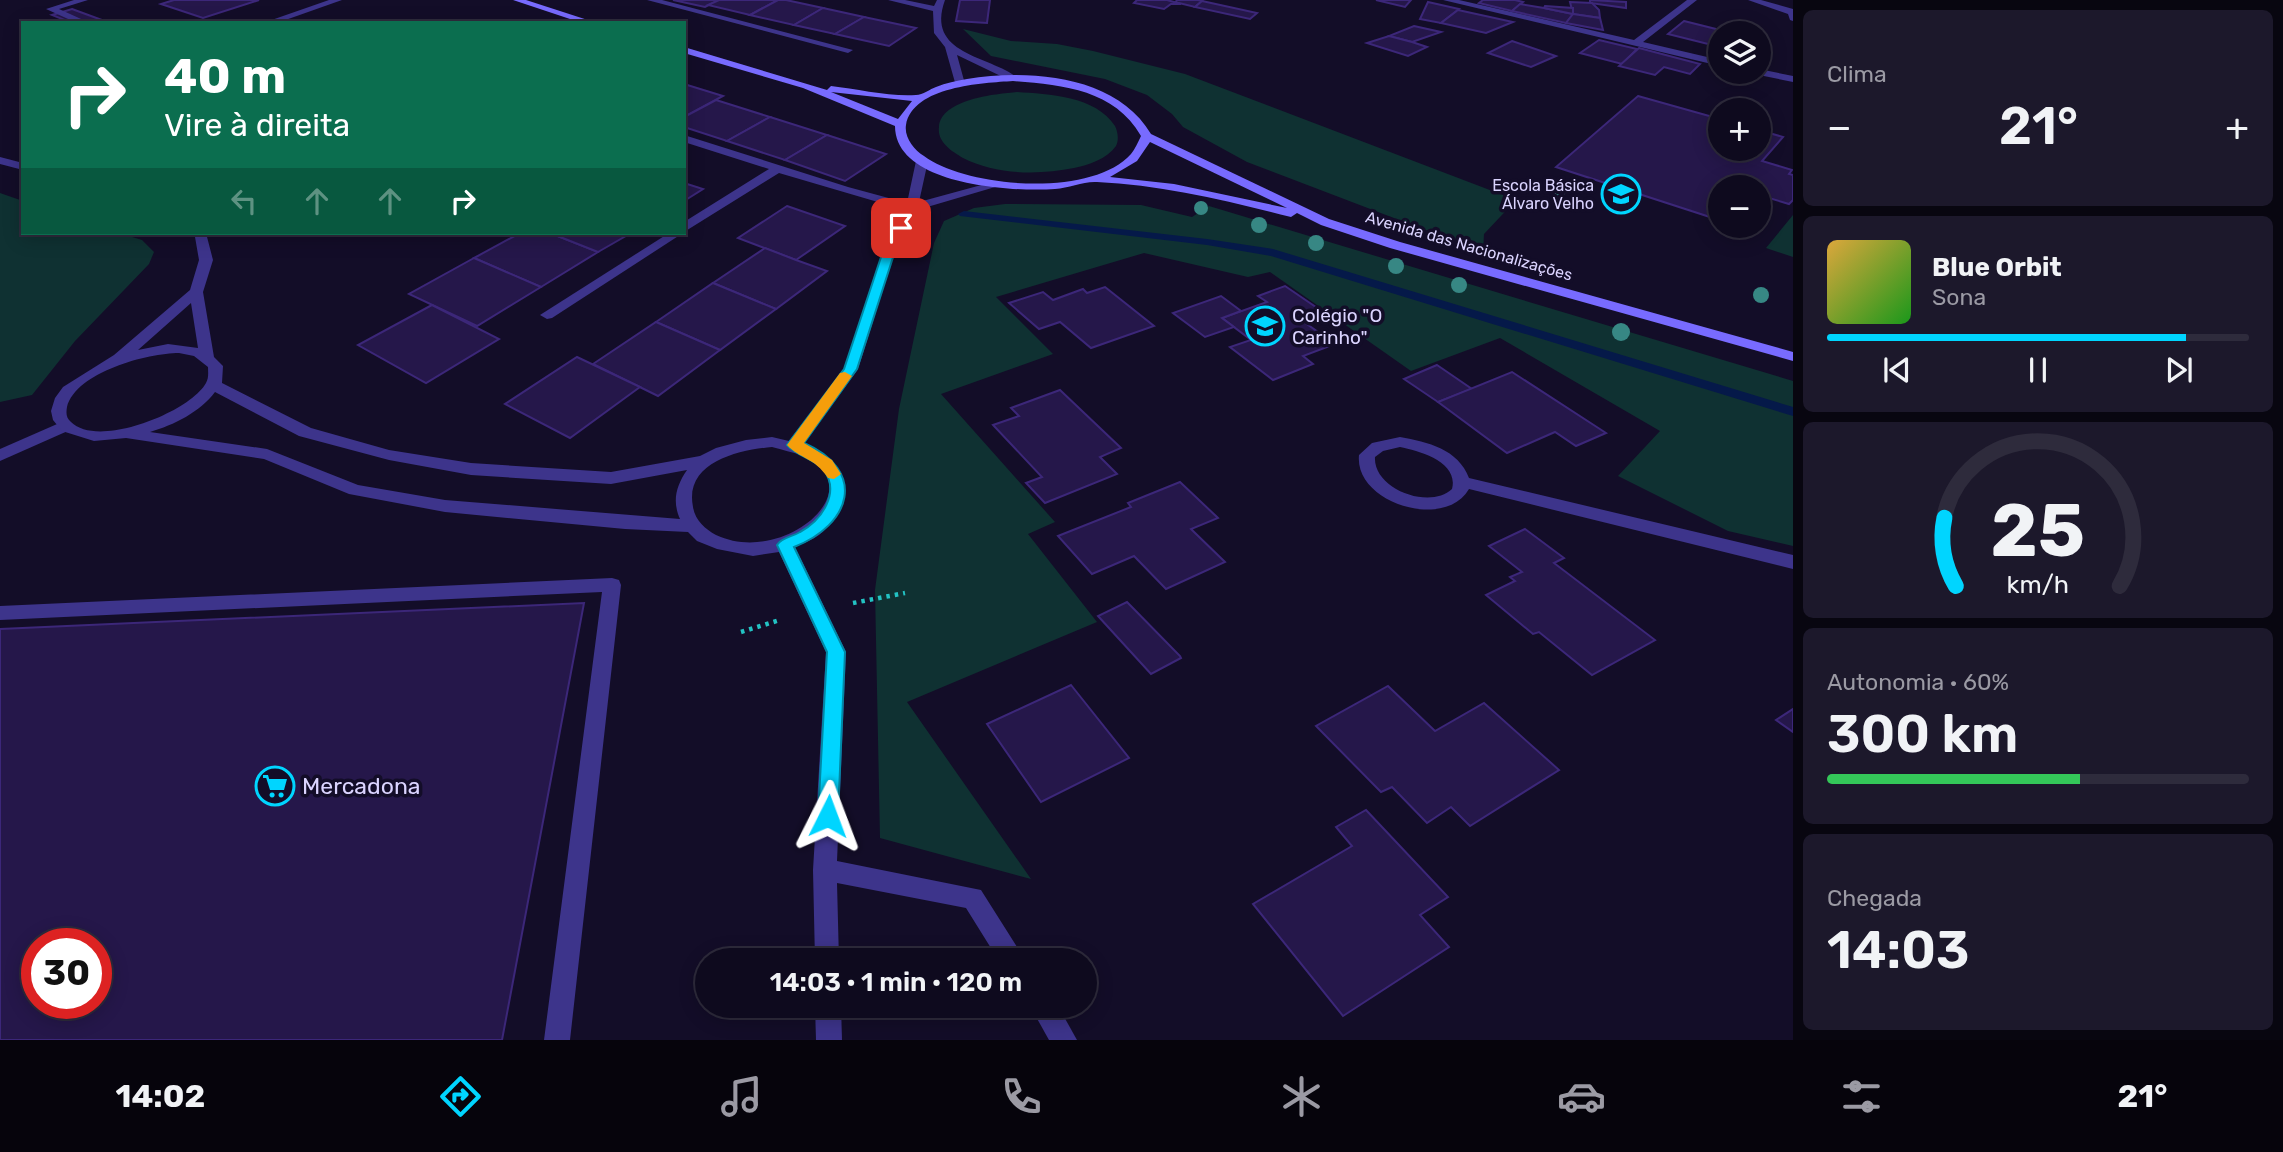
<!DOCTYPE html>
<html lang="pt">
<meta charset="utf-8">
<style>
:root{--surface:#0e0a1e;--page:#1c182b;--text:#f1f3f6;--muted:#9b9aa4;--line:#2e2b3c;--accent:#00d5ff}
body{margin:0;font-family:Rubik,sans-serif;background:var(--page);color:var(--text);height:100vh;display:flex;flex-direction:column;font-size:26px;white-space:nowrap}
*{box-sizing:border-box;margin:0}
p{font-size:23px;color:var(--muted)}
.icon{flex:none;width:38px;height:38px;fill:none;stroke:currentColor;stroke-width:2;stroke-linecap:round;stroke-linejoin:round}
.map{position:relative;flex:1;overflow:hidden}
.details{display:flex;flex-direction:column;gap:10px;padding:10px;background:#080610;width:490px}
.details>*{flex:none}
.top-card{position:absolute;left:21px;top:21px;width:665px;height:214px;border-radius:0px;box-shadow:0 4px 18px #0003,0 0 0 2px var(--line);background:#0b6e4f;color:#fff;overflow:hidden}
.buttons{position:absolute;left:1708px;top:21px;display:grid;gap:14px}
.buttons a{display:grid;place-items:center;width:63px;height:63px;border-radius:50%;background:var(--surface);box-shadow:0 4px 18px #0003,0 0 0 2px var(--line);font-size:35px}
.speed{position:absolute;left:21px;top:928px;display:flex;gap:14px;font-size:35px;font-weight:700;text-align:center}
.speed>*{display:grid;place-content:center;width:91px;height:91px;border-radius:50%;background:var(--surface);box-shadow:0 4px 18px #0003,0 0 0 2px var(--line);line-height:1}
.speed .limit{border:10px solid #d22;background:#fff;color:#111}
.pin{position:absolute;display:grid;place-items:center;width:60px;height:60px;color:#fff;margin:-30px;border-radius:14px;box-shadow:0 4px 10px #0006}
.me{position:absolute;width:77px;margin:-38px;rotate:3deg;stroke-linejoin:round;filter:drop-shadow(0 0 5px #0008)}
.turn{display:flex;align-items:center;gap:24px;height:147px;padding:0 28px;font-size:32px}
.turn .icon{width:91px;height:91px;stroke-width:2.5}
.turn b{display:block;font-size:49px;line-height:60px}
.lanes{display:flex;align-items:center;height:66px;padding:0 28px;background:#0003;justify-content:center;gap:35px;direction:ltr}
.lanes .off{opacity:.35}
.big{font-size:52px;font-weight:600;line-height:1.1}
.details .tile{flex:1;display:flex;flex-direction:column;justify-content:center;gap:10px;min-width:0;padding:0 24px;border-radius:10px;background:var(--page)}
.details .dial{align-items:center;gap:0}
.dial svg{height:182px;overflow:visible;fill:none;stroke:var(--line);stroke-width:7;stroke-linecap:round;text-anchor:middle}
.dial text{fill:var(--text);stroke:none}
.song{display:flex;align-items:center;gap:21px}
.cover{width:84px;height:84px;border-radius:10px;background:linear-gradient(135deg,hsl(40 70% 55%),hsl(120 70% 35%))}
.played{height:7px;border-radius:4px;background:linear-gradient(90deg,var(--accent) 85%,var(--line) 85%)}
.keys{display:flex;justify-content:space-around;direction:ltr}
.heat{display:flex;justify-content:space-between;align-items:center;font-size:38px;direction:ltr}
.charge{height:10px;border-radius:5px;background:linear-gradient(90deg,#34c759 60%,var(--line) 0)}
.trip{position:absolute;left:695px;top:948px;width:402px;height:70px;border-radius:35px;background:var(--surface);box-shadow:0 4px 18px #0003,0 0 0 2px var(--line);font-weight:600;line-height:70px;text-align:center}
.tab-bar{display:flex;height:112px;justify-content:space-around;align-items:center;background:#06040c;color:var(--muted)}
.tab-bar .icon{width:49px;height:49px}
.tab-bar .selected{color:var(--accent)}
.tab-bar b{font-size:32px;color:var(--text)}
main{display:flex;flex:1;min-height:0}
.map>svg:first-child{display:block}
.green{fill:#0f3132}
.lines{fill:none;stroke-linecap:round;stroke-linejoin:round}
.stream{fill:#051949;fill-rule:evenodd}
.building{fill:#25174a;stroke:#3c2779;stroke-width:2;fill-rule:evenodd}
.path{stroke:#23c2c3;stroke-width:4.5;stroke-dasharray:3.5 5;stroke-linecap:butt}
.lane{fill:#3d348b;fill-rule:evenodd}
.street{fill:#3d348b;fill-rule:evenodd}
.secondary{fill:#786bff;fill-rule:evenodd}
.tree{fill:#378784}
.route{fill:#00d5ff;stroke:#008aa6;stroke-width:2}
.slow{fill:#f59e0b}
.labels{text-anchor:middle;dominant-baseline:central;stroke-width:7;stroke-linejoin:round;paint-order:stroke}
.far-poi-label{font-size:16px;fill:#dbd4ff;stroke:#130d28;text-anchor:end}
.far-street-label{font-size:16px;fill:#dbd4ff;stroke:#130d28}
.poi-label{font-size:19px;fill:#dbd4ff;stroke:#130d28;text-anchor:start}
.near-poi-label{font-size:23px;fill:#dbd4ff;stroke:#130d28;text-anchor:start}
</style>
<main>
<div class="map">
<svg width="1793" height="1040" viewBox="0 0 1793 1040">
<rect width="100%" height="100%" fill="#130d28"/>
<g class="green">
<path d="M963 29 1011 41 1057 44 1093 51 1185 74 1516 200 1484 234 1483 252 1247 162 1183 127 1172 114 1147 95 1105 79 991 56Z"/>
<path d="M1017 92C1048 94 1096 96 1115 126 1118 132 1119 140 1116 146 1107 159 1088 165 1074 168 1039 175 996 175 963 158 951 151 937 142 939 127 941 99 996 94 1017 92Z"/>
<path d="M0 193 23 201V233H119L142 240 154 252 149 264 75 341 32 395 0 402Z"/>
<path d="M1005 204 1141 205 1192 217 1209 206 1793 381V546L1728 531 1618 476 1660 431 1500 338 1411 371 1270 272 1248 277 1144 253 996 297 1053 354 941 394 1055 522 1028 534 1097 622 907 702 1031 879 880 838 875 590 899 409 934 243 944 221 974 208Z"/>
<path d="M1793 215V257L1766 248Z"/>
</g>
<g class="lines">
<path class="stream" d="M964 211 1207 239 1273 249 1793 407V416L1271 256 1207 245 960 216 958 214Z"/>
</g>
<g class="building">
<path d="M174 0H259L203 18 161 4Z"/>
<path d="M673 0H719L705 7Z"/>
<path d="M719 0H778L750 15 708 5Z"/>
<path d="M778 0H786L823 8 794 25 750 15Z"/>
<path d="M960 0H990L987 23 956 21Z"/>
<path d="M1137 0H1167L1181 4H1171L1164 9 1134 3Z"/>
<path d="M1178 0H1198L1202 1 1195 7 1175 2Z"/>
<path d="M1376 0H1411L1405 7Z"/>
<path d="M1483 0H1515L1523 2 1512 11 1479 3Z"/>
<path d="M1590 0 1626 2V8L1590 3Z"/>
<path d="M1202 1 1257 13 1250 19 1195 7Z"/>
<path d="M1428 2 1459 9 1441 23 1420 19Z"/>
<path d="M1570 2 1592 3 1599 10 1600 18 1573 14Z"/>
<path d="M1520 4 1544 8 1573 14 1566 23 1512 11Z"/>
<path d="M1545 6 1573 8V14L1544 8Z"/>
<path d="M823 8 864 17 835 34 794 25Z"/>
<path d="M72 9 110 23H72L52 15Z"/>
<path d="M1458 10 1513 22 1486 33 1441 23Z"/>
<path d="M1573 14 1600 18 1603 30 1566 23Z"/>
<path d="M864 17 916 28 889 46 835 34Z"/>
<path d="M1684 21 1732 33H1720V47L1668 34Z"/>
<path d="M1414 26 1441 32 1412 42 1389 36Z"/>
<path d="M1389 36 1412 42 1427 47 1408 56 1367 43Z"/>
<path d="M1599 40 1637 49 1622 64 1580 53Z"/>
<path d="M1512 41 1556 56 1531 67 1488 53Z"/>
<path d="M1639 48 1700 64 1690 74 1664 67 1655 75 1619 66Z"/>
<path d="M684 84 723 96 684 117Z"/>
<path d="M1638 96 1720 119V149H1759V130L1783 137 1762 161 1792 170 1789 174 1793 175V200L1789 204 1759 195V187H1720V209L1713 218 1556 167Z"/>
<path d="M716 100 770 117 727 141 684 127V117Z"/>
<path d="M770 117 827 135 785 160 727 141Z"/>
<path d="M827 135 886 154 845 181 785 160Z"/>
<path d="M684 183 703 189 684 201Z"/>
<path d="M787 206 845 226 796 260 738 238Z"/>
<path d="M520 233H550L598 252 541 287 474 258Z"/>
<path d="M550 233H631L598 252Z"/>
<path d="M765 248 796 260 827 271 776 309 713 283Z"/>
<path d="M474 258 541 287 477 326 409 294Z"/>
<path d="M713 283 776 309 720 350 656 322Z"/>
<path d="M1285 286 1326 314 1304 322 1335 344 1303 356 1313 364 1273 380 1230 347 1251 340 1222 318 1267 302 1258 296Z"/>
<path d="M1105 287 1154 326 1091 348 1060 322 1039 329 1009 303 1043 292 1053 300 1083 289 1087 293Z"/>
<path d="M1221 296 1241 311 1222 318 1234 327 1205 337 1173 313Z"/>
<path d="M432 305 499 339 426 383 358 345Z"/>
<path d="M656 322 720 350 658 396 593 364Z"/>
<path d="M577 357 640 387 570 438 505 404Z"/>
<path d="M1437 365 1472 389 1438 402 1404 379Z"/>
<path d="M1512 372 1606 433 1576 446 1555 432 1507 453 1438 402Z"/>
<path d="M1060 390 1121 448 1100 457 1117 474 1045 503 1026 483 1042 477 993 425 1019 416 1011 408Z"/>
<path d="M1180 482 1218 518 1191 529 1225 562 1166 589 1134 556 1092 574 1058 536 1131 507 1128 503Z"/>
<path d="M1525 529 1564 558 1554 563 1655 640 1592 675 1539 632 1533 634 1486 595 1515 581 1510 577 1522 572 1489 546Z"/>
<path d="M1127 602 1180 656 1181 658 1151 674 1098 616Z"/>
<path d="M584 603 502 1040H0V629ZM37 943H96V1003H37Z"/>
<path d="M1071 685 1129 758 1041 802 987 724Z"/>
<path d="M1388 686 1435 731 1484 703 1559 770 1470 826 1451 807 1427 823 1392 787 1381 792 1316 726Z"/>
<path d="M1793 709V732L1776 720Z"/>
<path d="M1366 810 1448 897 1420 915 1449 947 1343 1016 1253 904 1352 846 1336 827Z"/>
</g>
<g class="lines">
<g class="path">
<path d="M853 603 905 593"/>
<path d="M741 632 780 620"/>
</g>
<g class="lane">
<path d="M74 0H88L59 9 90 23H77L46 9Z"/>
<path d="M329 0H342L277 23H263Z"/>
<path d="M64 421 72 426 70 430 0 461V449Z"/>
<path d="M612 578 619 580 621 585 570 1040H544L602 592 0 620V606Z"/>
</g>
<g class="street">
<path d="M647 0H662L853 50 848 53Z"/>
<path d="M888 0H905L934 6 937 0H945C925 55 989 55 1018 78L1009 80 957 55 965 84 956 86 945 47 934 33 933 11Z"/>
<path d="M1443 0H1459L1634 40 1687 0H1697L1643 42 1720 60V66Z"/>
<path d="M1748 0H1761L1793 9V21L1790 20 1788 14Z"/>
<path d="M1759 69 1793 76V82L1754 74 1753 72H1759Z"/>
<path d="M684 135 848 187 907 203 916 161 922 158 928 161 919 202 996 181 1002 185 917 210 896 248 858 369 803 445C851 459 858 504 819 535 812 540 803 543 795 547L846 652 837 861 981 890 1026 961H999L966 908 837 883 839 961H815L813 870 826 652 779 552 753 556 717 549 697 541 688 532 625 529 445 512 349 494 264 459 126 438 94 441 62 431 53 420 51 411 55 398 63 387 114 355 190 290 199 260 195 237 191 233H206L213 260 203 292 214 357 223 366 222 383 311 428 389 450 471 463 611 472 700 456 716 448 746 440 772 437 789 441 844 369 884 248 905 210 779 173 684 232V222L769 169 684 142ZM191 303 198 348 168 344 138 350ZM179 353 194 356 208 367C208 372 209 378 206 383 190 412 98 449 71 422 66 418 66 413 67 407 76 372 148 353 179 353ZM215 392 299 436 389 460 471 475 611 484 687 470C676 486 672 501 680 519L445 500 358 485 267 449 150 432C174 425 200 412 215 392ZM772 447C782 450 793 452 803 456 875 487 784 567 716 535 705 529 695 520 693 507 684 462 739 450 772 447Z"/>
<path d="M0 157 23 163V170L0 164Z"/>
<path d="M669 233H683L552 318 547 319 540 315Z"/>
<path d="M1400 437C1428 442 1458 449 1469 478L1793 555V569L1469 489C1445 531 1354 503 1359 455L1372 443ZM1400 447C1420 451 1459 462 1452 489 1430 510 1373 489 1375 457L1383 451Z"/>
<path d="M815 1006H841L842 1040H816Z"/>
<path d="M1030 1006H1058L1077 1040H1049Z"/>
</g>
<g class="secondary">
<path d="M513 0H526L597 23H582Z"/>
<path d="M684 47 827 90 831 86C857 89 891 97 916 95 923 95 930 89 936 87 946 83 956 81 967 79 1029 69 1116 75 1151 134L1329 219 1400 242 1793 352V361L1390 248 1321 225 1297 213 1291 217C1228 201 1162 185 1097 182 1084 181 1069 188 1055 189 1014 192 895 186 895 126L803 88 684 53ZM1013 81C1062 85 1114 89 1141 136 1138 142 1135 149 1131 154 1092 198 967 188 924 156 914 150 904 137 906 125 913 86 983 83 1013 81ZM831 92 912 101 898 119ZM1150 142 1287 208 1174 184 1110 177 1137 161Z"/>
</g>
</g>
<g class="tree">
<circle cx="1560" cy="189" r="7"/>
<circle cx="1201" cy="208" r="7"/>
<circle cx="1259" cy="225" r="8"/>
<circle cx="1316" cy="243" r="8"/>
<circle cx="1396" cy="266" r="8"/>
<circle cx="1459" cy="285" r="8"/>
<circle cx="1761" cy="295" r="8"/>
<circle cx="1621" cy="332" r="9"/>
</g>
<path class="route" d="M897 226 907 228 896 248 857 369 804 443C868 471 851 525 794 547L845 652 838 816 835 822 828 825 821 822 818 816 827 652 777 545C782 537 792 537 800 532 822 520 841 492 823 469 813 458 797 456 787 445L844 369 884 248Z"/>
<path class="slow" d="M845 372 852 376 804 443 832 460 841 474 834 479 828 478C814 457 800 459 787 445L840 373Z"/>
<defs>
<symbol id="school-ring" viewBox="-11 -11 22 22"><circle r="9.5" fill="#130d28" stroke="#00d5ff" stroke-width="1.5"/><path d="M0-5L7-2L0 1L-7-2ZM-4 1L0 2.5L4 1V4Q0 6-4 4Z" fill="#00d5ff"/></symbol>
<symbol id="supermarket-ring" viewBox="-11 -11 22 22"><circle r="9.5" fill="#130d28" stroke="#00d5ff" stroke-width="1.5"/><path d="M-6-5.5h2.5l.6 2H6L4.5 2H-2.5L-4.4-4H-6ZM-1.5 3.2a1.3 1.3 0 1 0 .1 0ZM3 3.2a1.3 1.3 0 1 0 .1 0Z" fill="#00d5ff"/></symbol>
</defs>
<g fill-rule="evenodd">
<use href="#school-ring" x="1599" y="172" width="44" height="44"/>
<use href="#school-ring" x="1243" y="304" width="44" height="44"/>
<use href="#supermarket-ring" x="253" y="764" width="44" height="44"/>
</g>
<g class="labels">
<g class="far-poi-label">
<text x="1594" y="185">Escola Básica<tspan x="1594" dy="18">Álvaro Velho</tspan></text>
</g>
<g class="far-street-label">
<text transform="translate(1469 246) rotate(16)">Avenida das Nacionalizações</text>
</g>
<g class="poi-label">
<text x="1292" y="315">Colégio "O<tspan x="1292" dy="22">Carinho"</tspan></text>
</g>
<g class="near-poi-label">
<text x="302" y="786">Mercadona</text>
</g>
</g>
</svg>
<div class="buttons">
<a><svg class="icon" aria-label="layers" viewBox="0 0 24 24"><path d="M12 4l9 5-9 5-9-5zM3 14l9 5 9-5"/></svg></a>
<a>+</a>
<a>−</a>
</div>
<div class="speed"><div class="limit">30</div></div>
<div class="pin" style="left:901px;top:228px;background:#d93025"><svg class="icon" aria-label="arrive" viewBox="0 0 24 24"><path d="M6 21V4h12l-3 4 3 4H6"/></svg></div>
<svg class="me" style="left:828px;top:816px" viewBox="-20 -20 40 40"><path d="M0-17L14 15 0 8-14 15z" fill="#00d5ff" stroke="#fff" stroke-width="4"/></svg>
<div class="trip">14:03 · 1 min · 120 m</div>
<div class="top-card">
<div class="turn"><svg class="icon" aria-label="right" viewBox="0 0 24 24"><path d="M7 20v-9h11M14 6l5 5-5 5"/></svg><div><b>40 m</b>Vire à direita</div></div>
<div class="lanes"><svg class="icon off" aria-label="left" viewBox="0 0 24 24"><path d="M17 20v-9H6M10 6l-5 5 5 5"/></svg><svg class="icon off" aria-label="ahead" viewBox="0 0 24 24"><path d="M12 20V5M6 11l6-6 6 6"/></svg><svg class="icon off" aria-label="ahead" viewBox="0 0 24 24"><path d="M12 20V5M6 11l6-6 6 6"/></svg><svg class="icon" aria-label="right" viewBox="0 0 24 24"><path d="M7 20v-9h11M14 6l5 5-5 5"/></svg></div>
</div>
</div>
<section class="details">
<div class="tile"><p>Clima</p>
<div class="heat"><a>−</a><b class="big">21°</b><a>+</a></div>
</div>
<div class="tile">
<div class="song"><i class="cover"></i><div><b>Blue Orbit</b><p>Sona</p></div></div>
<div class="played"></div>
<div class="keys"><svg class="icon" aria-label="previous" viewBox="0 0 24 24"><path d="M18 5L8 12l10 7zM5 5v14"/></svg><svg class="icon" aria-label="pause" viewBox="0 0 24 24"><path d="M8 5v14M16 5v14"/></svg><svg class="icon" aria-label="next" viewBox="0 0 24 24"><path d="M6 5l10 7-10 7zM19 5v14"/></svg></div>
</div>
<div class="tile dial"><svg viewBox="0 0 100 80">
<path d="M14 69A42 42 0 1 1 86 69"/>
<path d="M14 69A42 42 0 0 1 9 39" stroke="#00d5ff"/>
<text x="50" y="56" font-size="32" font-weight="700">25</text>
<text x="50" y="72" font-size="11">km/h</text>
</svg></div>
<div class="tile"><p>Autonomia · 60%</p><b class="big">300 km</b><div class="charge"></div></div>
<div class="tile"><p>Chegada</p><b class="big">14:03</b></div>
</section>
</main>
<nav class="tab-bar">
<b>14:02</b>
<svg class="icon selected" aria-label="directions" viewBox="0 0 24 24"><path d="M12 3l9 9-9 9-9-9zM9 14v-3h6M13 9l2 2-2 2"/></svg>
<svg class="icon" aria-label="music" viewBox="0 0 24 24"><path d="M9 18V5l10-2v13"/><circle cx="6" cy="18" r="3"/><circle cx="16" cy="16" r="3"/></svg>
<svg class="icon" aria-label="phone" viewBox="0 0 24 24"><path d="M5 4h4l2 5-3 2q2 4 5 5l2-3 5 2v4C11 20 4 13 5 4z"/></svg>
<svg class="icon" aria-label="climate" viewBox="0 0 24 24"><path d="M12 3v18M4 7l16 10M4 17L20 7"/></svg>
<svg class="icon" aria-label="car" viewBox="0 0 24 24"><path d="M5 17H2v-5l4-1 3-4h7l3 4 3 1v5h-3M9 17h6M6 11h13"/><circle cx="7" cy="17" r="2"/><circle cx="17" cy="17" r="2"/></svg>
<svg class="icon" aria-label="filters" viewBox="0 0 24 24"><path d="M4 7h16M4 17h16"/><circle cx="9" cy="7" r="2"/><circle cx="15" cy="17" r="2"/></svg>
<b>21°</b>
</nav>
